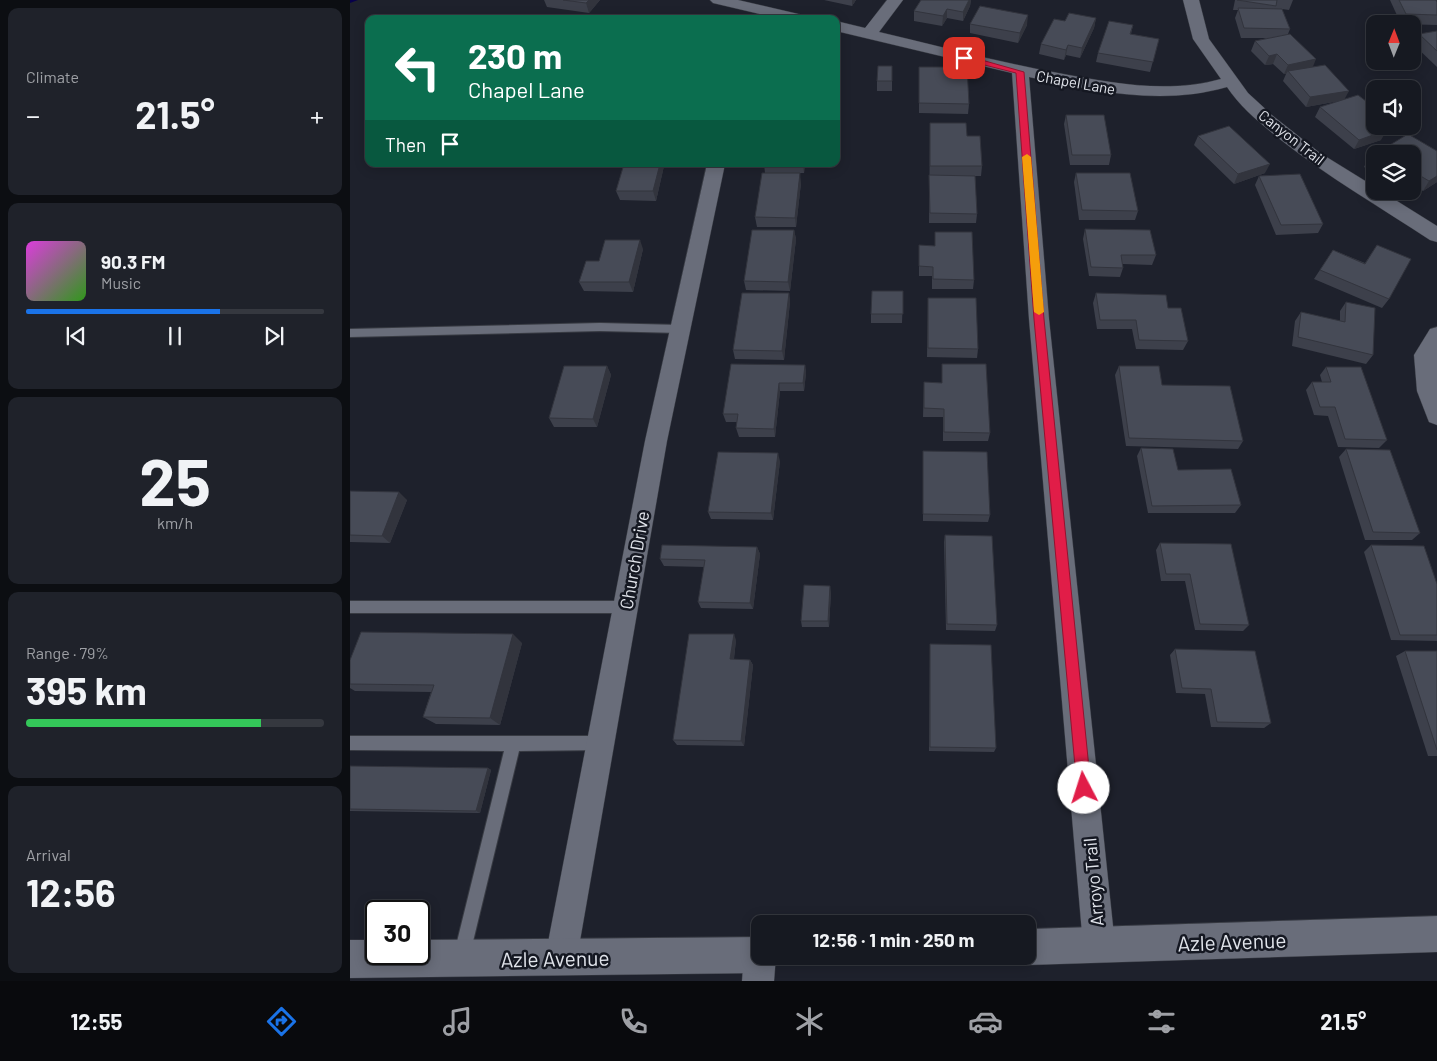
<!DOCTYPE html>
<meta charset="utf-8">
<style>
:root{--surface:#161921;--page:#1f222a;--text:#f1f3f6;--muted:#9ea0a5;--line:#35383f;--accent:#1a73e8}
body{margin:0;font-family:Barlow,sans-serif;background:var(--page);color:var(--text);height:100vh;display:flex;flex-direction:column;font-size:19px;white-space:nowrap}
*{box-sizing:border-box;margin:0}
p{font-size:16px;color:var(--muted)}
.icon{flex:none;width:28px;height:28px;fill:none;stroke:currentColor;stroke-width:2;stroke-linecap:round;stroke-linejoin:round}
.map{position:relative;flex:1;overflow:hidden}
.panel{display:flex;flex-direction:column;gap:8px;padding:8px;background:#0c0e12;width:350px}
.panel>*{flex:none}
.guide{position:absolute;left:15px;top:15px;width:475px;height:152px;border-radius:10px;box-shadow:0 2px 12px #0003,0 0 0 1px var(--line);background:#0b6e4f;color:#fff;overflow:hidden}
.needle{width:32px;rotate:1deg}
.tools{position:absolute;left:1016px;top:15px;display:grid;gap:10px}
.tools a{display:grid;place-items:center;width:55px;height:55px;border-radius:10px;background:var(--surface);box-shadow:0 2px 12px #0003,0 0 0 1px var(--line);font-size:25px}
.speed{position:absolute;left:15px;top:900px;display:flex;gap:10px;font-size:25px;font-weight:700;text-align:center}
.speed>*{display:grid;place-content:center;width:65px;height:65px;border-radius:50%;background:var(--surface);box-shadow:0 2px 12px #0003,0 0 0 1px var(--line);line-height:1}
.speed .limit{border:2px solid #111;border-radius:8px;background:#fff;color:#111}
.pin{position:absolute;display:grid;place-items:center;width:42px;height:42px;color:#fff;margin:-21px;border-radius:10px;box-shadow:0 2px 8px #0006}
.me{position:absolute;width:55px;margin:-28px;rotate:355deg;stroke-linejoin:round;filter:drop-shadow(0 0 4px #0008)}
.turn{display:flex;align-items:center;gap:18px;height:105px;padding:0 20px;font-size:22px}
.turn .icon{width:65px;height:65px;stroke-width:2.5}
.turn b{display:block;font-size:35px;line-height:42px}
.then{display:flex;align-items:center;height:48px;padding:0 20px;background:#0003;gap:10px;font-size:19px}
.big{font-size:38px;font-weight:700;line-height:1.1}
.panel .card{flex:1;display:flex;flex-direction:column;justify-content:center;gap:8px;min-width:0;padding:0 18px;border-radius:10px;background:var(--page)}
.panel .dial{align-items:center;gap:0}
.dial b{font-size:65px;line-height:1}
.song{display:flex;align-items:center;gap:15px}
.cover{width:60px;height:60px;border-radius:8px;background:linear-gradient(135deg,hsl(300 70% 55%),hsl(110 70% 35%))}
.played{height:5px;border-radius:2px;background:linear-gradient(90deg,var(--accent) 65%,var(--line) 65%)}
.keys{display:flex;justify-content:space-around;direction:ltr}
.heat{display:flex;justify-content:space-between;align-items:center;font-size:28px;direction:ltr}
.charge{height:8px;border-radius:4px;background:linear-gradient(90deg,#34c759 79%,var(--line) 0)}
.trip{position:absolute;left:401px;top:915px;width:285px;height:50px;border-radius:10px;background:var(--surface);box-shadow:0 2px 12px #0003,0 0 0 1px var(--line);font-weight:700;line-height:50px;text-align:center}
.menu{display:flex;height:80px;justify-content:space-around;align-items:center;background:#090a0d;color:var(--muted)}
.menu .icon{width:35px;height:35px}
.menu .selected{color:var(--accent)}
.menu b{font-size:22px;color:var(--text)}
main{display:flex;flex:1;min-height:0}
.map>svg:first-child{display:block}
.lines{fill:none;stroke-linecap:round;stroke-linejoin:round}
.stream{fill:#07004a;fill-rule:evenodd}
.service-casing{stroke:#383b43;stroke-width:2}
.minor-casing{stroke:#383b43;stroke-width:1}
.secondary-casing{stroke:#383b43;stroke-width:1}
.service{fill:#696d7a;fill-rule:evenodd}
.minor{fill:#696d7a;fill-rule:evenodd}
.secondary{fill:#696d7a;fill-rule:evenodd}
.wall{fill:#3d404b}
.shaded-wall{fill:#32343d}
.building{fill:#474b57;stroke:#32343d}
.route{fill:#e11d48;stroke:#92132f}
.slow{fill:#f59e0b}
.labels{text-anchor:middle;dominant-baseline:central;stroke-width:5;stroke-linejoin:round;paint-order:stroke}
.far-street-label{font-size:15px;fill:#e1e4eb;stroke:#151822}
.street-label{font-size:18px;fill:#e1e4eb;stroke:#151822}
.near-street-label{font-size:21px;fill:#e1e4eb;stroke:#151822}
</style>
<main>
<section class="panel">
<div class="card"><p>Climate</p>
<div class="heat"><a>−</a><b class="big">21.5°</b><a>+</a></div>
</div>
<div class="card">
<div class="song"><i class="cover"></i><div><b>90.3 FM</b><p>Music</p></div></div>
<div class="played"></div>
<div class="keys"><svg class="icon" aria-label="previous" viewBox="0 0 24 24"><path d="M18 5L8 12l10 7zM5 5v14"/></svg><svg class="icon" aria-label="pause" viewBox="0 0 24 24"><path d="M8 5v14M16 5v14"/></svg><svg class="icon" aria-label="next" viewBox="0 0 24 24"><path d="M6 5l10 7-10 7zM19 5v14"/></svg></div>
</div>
<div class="card dial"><b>25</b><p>km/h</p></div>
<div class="card"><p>Range · 79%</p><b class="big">395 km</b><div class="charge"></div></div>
<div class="card"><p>Arrival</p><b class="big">12:56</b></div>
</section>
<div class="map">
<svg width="1087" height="981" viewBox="0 0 1087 981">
<rect width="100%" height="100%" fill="#1e212c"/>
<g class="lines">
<path class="stream" d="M0 0H8L0 3Z"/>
<defs>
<g id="service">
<path d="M250 323 330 325 336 329 330 333 250 331 0 337V329Z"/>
<path d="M0 601H276L281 603 283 607 281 611 276 613H0Z"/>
<path d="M0 736H251L256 738 258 743 256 748 251 750 169 751 120 954 118 960 112 962 106 960 104 954 154 751 0 750Z"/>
</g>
<g id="minor">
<path d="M360 0H388L457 16 460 19H431L363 3Z"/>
<path d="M537 0H553L529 32C588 46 648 62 708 73 762 83 817 94 871 79L843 39 833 0H849L859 39 898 93 923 116 970 153 1025 187V191H1031L1087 226V242L1080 240C1030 207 978 177 931 140 911 124 891 108 877 87 811 106 744 91 679 77L699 319 765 945 760 956 749 961 738 956 733 945 679 319 662 73 486 31V21L515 28Z"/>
<path d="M357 164H375L317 441 227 958 222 969 211 974 200 969 195 958 295 441Z"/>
<path d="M1087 327V425L1079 422 1067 391 1064 355 1080 329Z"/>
<path d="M410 939V956H426L424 981H392L394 955 399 944Z"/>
</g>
<g id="secondary">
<path d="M1087 916V952L678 965 665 960 663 956H678V929Z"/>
<path d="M410 937V956H428L423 968 410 973 0 978V940H26V954H69V940Z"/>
</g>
</defs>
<use href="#service" class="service-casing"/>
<use href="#minor" class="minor-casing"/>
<use href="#secondary" class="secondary-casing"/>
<use href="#service" class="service"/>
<use href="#minor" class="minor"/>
<use href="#secondary" class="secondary"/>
</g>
<g class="wall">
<path d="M194 0H250L239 13 197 7Z"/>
<path d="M474 0H506L502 6Z"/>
<path d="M571 0H621L620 6 613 21 597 18 592 26 564 21V11Z"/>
<path d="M885 0H943L939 10 932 9 940 29 938 34 962 67 995 99 1025 126 1031 140 1004 149 965 117 970 107 989 101 956 107 933 81 936 74H934L923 64 915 65 901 51 905 41 917 38H891L885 18 888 10H883Z"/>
<path d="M1040 0H1086L1087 2V25L1051 24Z"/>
<path d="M746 18 744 28 730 58 716 55 714 60 689 54 691 44 715 21Z"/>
<path d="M620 24 677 25 668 43 620 33Z"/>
<path d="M783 25 781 34 809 39 800 72 746 62 748 53Z"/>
<path d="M1087 31V67L1063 44 1069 34Z"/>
<path d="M542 66V91H527V81Z"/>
<path d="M569 67 619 104 618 114 569 113Z"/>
<path d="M716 115 761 155 759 165H720L714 124Z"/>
<path d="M580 123 617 136 632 166 631 176H625L627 214 626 223H579Z"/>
<path d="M848 136 915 173 884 184 844 145Z"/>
<path d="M1087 151V182L1073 191 1062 184V154Z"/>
<path d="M1025 154V174L1014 167 1019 157Z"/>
<path d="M274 164H314V166L306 201 270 200 266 191Z"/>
<path d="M414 164H455L454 173H415Z"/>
<path d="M726 173 788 211 785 220H729L724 182Z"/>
<path d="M909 176 973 224 968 233 926 235 905 185Z"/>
<path d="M451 183 446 227H407L405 217Z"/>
<path d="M735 229 806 255 802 265 773 264V268L770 277 739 276 733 239Z"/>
<path d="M444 230 446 239 440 291 396 290 394 281Z"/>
<path d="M585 232 624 280 623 289H582V276H569V245L585 246Z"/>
<path d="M1027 245 1039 299 1032 308 964 279 983 250 1015 263Z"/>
<path d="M293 249 283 292 234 291 229 282 249 261Z"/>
<path d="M553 291 552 323H521V314Z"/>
<path d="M439 293 440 302 434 360 385 359 383 350Z"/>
<path d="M746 293 818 308 838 341 833 350 786 349 782 329H747L743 303Z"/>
<path d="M578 298 628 349 627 358 577 357Z"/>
<path d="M996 302 1023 355 1016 364 942 346 945 321 951 312 990 321V311Z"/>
<path d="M592 364 640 433 638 441H593V417H573L574 382 592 383Z"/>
<path d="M455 365 456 373 454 391H430L425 437H389L386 428 387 422H376L373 414Z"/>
<path d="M257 366 261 375 247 427H204L199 418Z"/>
<path d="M769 366 812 385 893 441 888 449 776 446 765 375Z"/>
<path d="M976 367 1037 440 1029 448 988 447 978 416 964 415 956 390 962 382H972L970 375Z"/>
<path d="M791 448 828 470 891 505 885 513H798L787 456Z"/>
<path d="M996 449 1070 533 1062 540H1015L989 457Z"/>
<path d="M573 451 640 515 638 522 573 521Z"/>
<path d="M430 461 423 520 361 519 358 512Z"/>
<path d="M0 491 57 500 40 543 0 542Z"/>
<path d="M595 535 647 625 645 631 596 630 594 542Z"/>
<path d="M810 543 899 625 893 631 845 630 835 581H811L806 550Z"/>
<path d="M1021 545 1087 584V641L1041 640 1014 552Z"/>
<path d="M407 547 410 554 403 609 351 608 348 602 354 567 314 566 310 559Z"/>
<path d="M481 592 479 627H452L451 621Z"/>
<path d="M386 640 384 659 400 660 403 665 394 746 327 745 323 740Z"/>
<path d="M172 643 150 725 86 724 73 717 81 692 5 691 0 688V660Z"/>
<path d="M580 644 646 748 644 752 579 751Z"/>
<path d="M825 649 921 723 914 728 861 727 855 694 826 693 820 655Z"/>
<path d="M1055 651H1087V756H1078L1046 656Z"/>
<path d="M0 766 138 768 141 770 130 813 0 811Z"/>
</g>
<g class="shaded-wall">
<path d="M239 0H250L239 13 236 3Z"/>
<path d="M502 0H506L502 6Z"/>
<path d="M619 0H621L620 6 613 21V12Z"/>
<path d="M597 9V18L592 26 593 16Z"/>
<path d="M678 15 677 25 668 43 670 33Z"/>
<path d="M746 18 744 28 730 58 732 48Z"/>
<path d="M718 45 716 55 714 60 716 50Z"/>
<path d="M927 54 923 64 915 65 919 56Z"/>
<path d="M966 59 962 69 938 71 936 74H934L938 65Z"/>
<path d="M999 91 994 100 956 107 960 97Z"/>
<path d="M1037 130 1031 140 1004 149 1009 140Z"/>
<path d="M310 164H314V166L306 201 303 191Z"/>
<path d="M453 164H455L454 173Z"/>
<path d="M920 164 915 173 884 184 888 174Z"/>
<path d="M450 173 451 183 446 227 445 218Z"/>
<path d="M1087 176V182L1073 191 1079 181Z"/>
<path d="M444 230 446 239 440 291 438 282Z"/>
<path d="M290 240 293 249 283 292 279 282Z"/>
<path d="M439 293 440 302 434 360 432 351Z"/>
<path d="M455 365 456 373 454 391 453 383Z"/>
<path d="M257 366 261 375 247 427 243 419Z"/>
<path d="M429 383 430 391 425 437 424 429Z"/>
<path d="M428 453 430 461 423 520 421 513Z"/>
<path d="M49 492 57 500 40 543 32 536Z"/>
<path d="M407 547 410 554 403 609 400 603Z"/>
<path d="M480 586 481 592 479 627 478 621Z"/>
<path d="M163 634 172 643 150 725 140 718Z"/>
<path d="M384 634 386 640 383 665 380 659Z"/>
<path d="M400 660 403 665 394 746 391 741Z"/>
<path d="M138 768 141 770 130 813 126 811Z"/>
</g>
<g class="building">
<path d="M213 0H239L236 3Z"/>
<path d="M571 0H619L613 12 597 9 593 16 564 11Z"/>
<path d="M887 0H927L926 6Z"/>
<path d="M1049 0H1086L1087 2V15L1056 14Z"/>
<path d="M630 6 678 15 670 33 620 24Z"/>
<path d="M888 8 932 9 940 29 894 28Z"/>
<path d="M719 13 746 18 732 48 718 45 716 50 691 44 704 19 715 21Z"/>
<path d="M317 16H345V19H316Z"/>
<path d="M759 21 783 25 780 34 809 39 803 62 748 53Z"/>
<path d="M1087 31V51L1069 34Z"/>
<path d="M940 34 966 59 938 65 927 54 919 56 905 41Z"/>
<path d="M975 65 999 91 960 97 938 71Z"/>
<path d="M528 66H542V81H527Z"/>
<path d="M569 67H617L619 104 569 103Z"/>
<path d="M1008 95 1025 108V117L1021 118 1025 121V126H1032L1037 130 1009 140 970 107Z"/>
<path d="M716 115H754L761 155H722Z"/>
<path d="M580 123H616L617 136H630L632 166H580Z"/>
<path d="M879 126 920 164 888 174 848 136Z"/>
<path d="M1058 134 1087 151V176L1079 181 1062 171V154H1025Z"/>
<path d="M1025 154V161L1019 157Z"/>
<path d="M274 164H310L303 191H266Z"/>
<path d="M412 173H450L445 218 405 217Z"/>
<path d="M726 173H780L788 211 732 210Z"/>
<path d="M950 174 973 224 931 225 909 176Z"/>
<path d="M579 175 625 176 627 214 580 213Z"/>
<path d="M735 229 800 230 806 255H771L773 268 741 267Z"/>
<path d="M402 230H444L438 282 394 281Z"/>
<path d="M585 232H622L624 280 583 279V267L569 266V245L585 246Z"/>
<path d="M255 240H290L279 282H229L236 261H249Z"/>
<path d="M1027 245 1061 259 1039 299 970 270 983 250 1015 264Z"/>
<path d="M522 291H553V314H521Z"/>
<path d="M392 293H439L432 351 383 350Z"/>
<path d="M746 293 816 295 818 308H831L838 341 789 340 786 320H750Z"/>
<path d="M578 298H626L628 349 578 348Z"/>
<path d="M996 302 1025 308 1023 355 948 337 951 312 995 322Z"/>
<path d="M381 364 455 365 453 383H429L424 429 386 428 388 414H373Z"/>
<path d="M592 364H636L640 433 594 432V409L574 408V382L592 383Z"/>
<path d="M214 366H257L243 419 199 418Z"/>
<path d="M769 366H809L812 385 880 386 893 441 779 438Z"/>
<path d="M976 367H1011L1037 440 995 439 985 407H970L962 382H981Z"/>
<path d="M791 448 823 449 828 470 881 469 891 505 802 506Z"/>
<path d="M996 449 1040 450 1070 533 1023 532Z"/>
<path d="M573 451 637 452 640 515 573 514Z"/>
<path d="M368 452 428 453 421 513 358 512Z"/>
<path d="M0 491 49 492 32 536 0 535Z"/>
<path d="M595 535 642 536 647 625 597 624Z"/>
<path d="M810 543 881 544 899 625 850 624 840 574H816Z"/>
<path d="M312 545 407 547 400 603 348 602 355 560 310 559Z"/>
<path d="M1021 545 1074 546 1087 584V635H1050Z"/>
<path d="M454 585 480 586 478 621H451Z"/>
<path d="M11 632 163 634 140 718 73 717 84 685 0 684V660Z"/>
<path d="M339 634H384L380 659 400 660 391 741 323 740Z"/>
<path d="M580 644 641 645 646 748 580 747Z"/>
<path d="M825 649 905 651 921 723 867 722 861 689 832 688Z"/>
<path d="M1055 651H1087V750Z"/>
<path d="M0 766 138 768 126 811 0 809Z"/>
</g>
<path class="route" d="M614 55 674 72 694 319 741 788 739 793 734 795 729 793 727 788 684 319 666 73 611 59 610 58Z"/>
<path class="slow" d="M677 154 681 157 694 312 689 315 684 312 672 157Z"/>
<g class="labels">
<g class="far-street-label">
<text transform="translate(726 82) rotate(10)">Chapel Lane</text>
<text transform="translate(942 137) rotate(38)">Canyon Trail</text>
</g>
<g class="street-label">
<text transform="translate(284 560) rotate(-80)">Church Drive</text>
<text transform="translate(743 882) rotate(-95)">Arroyo Trail</text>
</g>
<g class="near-street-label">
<text transform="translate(882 941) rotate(-2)">Azle Avenue</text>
<text transform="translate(205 958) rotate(-1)">Azle Avenue</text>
</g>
</g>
</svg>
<div class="tools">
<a><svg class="needle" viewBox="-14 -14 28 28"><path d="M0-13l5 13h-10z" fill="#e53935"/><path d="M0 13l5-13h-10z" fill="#9ea0a5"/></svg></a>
<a><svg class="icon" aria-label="sound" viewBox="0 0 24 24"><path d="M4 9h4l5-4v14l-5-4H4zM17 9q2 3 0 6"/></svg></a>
<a><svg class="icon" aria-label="layers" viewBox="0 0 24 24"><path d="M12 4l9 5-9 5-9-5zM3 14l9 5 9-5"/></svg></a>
</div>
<div class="speed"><div class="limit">30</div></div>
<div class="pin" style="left:614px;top:58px;background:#d93025"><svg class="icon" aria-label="arrive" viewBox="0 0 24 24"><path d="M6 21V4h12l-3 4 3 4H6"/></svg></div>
<svg class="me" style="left:734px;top:788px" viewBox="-20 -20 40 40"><circle r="19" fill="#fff"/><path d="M0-13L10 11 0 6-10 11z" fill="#e11d48"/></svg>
<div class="trip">12:56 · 1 min · 250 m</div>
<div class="guide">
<div class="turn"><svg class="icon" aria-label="left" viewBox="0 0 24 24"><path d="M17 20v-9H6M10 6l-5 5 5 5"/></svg><div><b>230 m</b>Chapel Lane</div></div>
<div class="then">Then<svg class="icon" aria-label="arrive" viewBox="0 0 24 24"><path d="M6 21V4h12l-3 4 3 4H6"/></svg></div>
</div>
</div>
</main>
<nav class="menu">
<b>12:55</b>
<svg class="icon selected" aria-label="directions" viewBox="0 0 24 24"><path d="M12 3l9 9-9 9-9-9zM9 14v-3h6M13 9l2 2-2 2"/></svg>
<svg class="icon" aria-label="music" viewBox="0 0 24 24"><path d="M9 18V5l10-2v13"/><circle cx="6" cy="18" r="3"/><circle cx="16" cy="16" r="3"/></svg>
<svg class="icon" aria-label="phone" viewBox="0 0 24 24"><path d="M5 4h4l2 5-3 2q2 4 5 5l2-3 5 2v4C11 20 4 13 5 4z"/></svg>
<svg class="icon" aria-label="climate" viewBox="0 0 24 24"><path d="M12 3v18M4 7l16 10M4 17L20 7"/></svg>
<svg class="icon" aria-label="car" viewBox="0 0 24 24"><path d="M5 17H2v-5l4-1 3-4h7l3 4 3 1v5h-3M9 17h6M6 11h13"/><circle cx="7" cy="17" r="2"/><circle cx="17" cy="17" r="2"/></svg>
<svg class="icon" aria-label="filters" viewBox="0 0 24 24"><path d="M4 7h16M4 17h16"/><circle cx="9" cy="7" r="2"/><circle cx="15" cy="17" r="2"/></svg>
<b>21.5°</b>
</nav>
